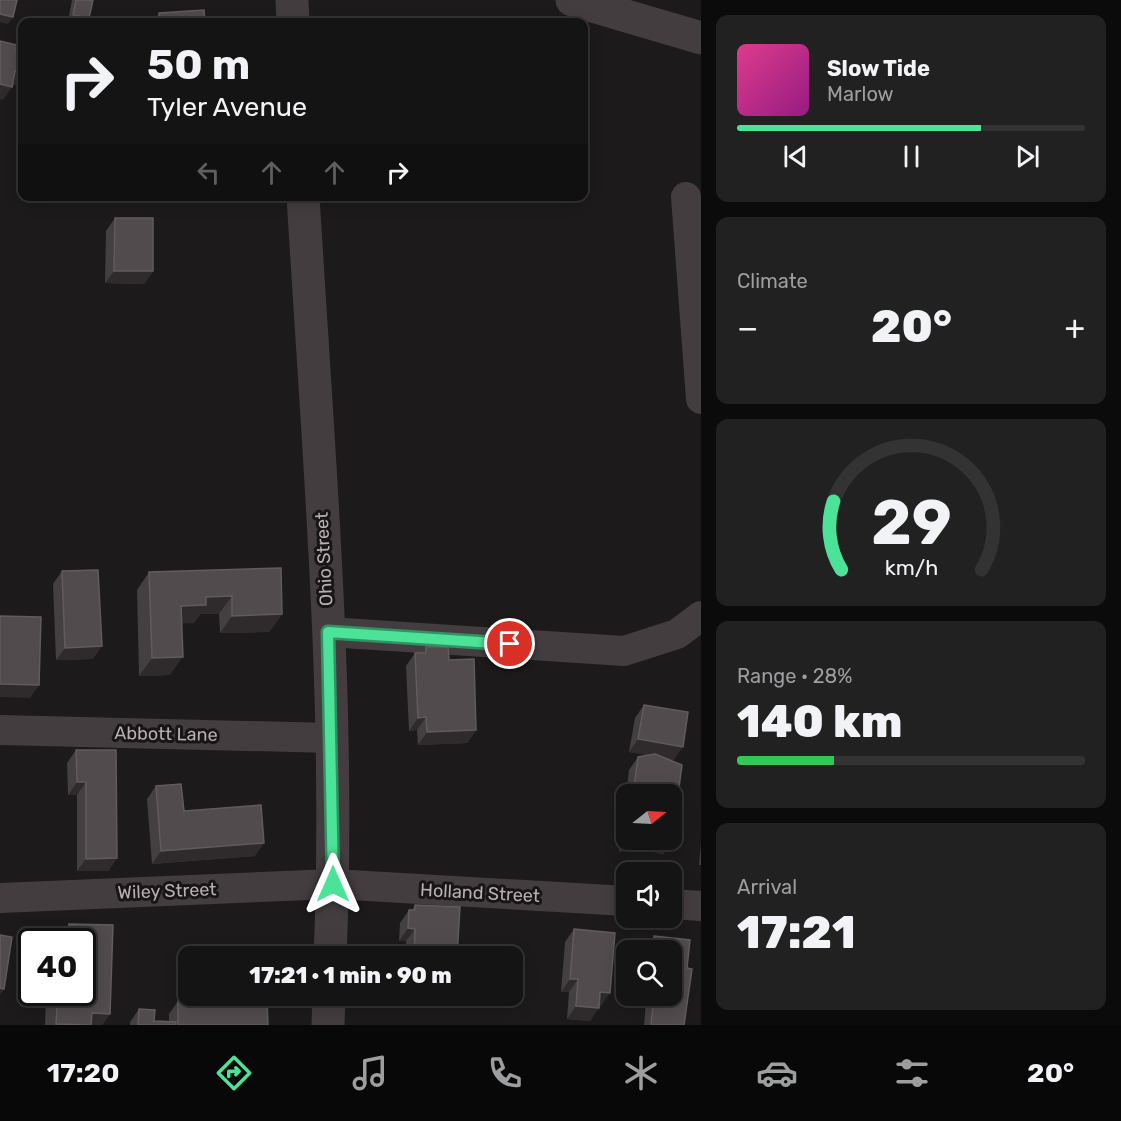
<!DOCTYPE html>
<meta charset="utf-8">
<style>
:root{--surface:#151414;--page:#222122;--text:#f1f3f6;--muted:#9d9ea0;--line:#343334;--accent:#4ce298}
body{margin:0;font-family:Rubik,sans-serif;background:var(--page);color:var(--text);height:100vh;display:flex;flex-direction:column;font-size:22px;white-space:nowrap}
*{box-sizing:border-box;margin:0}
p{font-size:20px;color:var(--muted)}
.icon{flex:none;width:33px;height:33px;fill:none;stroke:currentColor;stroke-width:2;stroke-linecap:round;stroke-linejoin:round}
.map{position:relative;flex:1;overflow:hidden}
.panel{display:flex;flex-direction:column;gap:15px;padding:15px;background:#0c0b0b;width:420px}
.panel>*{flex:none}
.guide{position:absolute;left:18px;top:18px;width:570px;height:183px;border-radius:12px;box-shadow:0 3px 15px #0003,0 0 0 2px var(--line);background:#151414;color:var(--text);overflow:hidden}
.needle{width:39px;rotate:72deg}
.tools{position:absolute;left:616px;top:784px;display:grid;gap:12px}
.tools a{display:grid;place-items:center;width:66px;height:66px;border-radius:12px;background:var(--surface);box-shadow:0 3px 15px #0003,0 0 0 2px var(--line);font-size:30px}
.speed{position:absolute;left:18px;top:928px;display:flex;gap:12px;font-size:30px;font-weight:700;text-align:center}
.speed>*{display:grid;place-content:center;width:78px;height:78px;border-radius:50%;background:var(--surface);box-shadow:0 3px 15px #0003,0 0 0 2px var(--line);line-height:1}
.speed .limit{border:3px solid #111;border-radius:9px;background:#fff;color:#111}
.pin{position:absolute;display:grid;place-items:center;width:51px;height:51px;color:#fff;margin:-26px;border:3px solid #fff;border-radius:50%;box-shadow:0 2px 6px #0007}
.me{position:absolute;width:66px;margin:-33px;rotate:0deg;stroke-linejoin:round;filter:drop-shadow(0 0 4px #0008)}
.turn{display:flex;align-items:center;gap:21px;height:126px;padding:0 30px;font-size:27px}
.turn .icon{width:78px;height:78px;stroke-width:2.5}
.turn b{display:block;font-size:42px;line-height:51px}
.lanes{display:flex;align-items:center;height:57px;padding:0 30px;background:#0003;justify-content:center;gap:30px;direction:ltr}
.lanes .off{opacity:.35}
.big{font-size:45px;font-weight:800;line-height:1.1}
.panel .card{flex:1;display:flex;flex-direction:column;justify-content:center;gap:9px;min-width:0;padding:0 21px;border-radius:12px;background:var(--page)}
.panel .dial{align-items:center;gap:0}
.dial svg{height:156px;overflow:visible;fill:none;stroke:var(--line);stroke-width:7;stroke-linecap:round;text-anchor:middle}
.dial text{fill:var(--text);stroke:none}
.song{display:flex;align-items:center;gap:18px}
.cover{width:72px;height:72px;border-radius:9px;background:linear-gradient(135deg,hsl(330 70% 55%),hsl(310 70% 35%))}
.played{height:6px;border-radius:3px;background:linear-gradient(90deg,var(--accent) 70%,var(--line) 70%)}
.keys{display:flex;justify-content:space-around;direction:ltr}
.heat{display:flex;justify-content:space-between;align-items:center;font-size:33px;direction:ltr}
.charge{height:9px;border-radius:4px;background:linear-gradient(90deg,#34c759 28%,var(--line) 0)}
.trip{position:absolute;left:178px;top:946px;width:345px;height:60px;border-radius:12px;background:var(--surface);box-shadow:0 3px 15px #0003,0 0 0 2px var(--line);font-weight:800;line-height:60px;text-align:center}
.tab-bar{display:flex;height:96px;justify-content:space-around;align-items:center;background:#080808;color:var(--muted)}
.tab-bar .icon{width:42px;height:42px}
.tab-bar .on{color:var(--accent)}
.tab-bar b{font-size:27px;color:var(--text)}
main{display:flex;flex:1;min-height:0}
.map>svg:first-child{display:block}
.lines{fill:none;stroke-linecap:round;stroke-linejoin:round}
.minor{stroke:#433d3f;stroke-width:30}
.tertiary{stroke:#433d3f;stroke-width:33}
.wall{fill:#443f41}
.shaded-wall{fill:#2f2b2c}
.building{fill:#514b4d;stroke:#615b5d;stroke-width:1.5}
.route-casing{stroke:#319363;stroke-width:15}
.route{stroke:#4ce298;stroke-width:10}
.labels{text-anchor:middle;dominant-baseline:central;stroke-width:6;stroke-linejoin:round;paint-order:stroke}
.street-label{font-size:18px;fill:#baaeb3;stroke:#171515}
</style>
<main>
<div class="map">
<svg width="701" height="1025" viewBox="0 0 701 1025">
<rect width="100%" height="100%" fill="#1c1a1a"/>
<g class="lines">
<g class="minor">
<path d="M686 197 701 399"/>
<path d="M328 632 624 651 677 634 701 616"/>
<path d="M0 730 332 738"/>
<path d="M0 898 333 884 627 901"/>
<path d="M672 904 701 906"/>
</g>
<g class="tertiary">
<path d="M292 0 293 22"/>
<path d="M572 0 701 38"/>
<path d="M303 196C318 449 341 704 330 957"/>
<path d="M328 1025 329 996"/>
</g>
</g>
<g class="wall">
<path d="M72 0H93L86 22H73L68 21Z"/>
<path d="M159 13 205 22H153Z"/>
<path d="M115 218 153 271 144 284 105 283 106 231Z"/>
<path d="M281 568 282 614 269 632 220 633 219 614H200L194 623H182L170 675 139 676 137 590 149 572Z"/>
<path d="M62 571 93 659 56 660 53 584Z"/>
<path d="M426 647 449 660 476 730 467 743 418 745 417 730 409 731 406 666 415 653H422Z"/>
<path d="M644 705 674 760 665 758 672 795H627V840L663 855 640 847 619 852 629 770 638 757 649 755 629 752 635 718Z"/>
<path d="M76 750 117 858 108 871H77V795H68L67 763Z"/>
<path d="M156 786 184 811 255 856 152 864 147 799Z"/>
<path d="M701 844V865H699Z"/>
<path d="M415 905 457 957H405L406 941H399L400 923 409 910H412Z"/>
<path d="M69 924 113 925 110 1014 102 1025H45L46 993H82V942H56Z"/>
<path d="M574 929 601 1006H599L590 1021 567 1019 569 992H561L565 942Z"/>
<path d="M654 936 690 940 687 968 692 969 684 1025H644L646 1002 640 1001 641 996H672V951H645V949Z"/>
<path d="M178 1001 268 1025H130V1022L139 1009 154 1021 169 1022V1014Z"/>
</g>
<g class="shaded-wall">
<path d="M0 14 13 17 8 24 0 22Z"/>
<path d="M73 15 89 18 86 22H73L68 21Z"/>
<path d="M15 71 22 73V75L15 86 6 84Z"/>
<path d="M0 84 12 87 3 100 0 99Z"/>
<path d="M114 271H153L144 284 105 283Z"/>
<path d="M232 596 219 614H200L194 623 168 624 181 606 206 597Z"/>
<path d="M282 614 269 632 220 633 232 616Z"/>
<path d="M102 646 93 659 56 660 65 648Z"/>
<path d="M183 657 170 675 139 676 152 658Z"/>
<path d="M0 684 39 685 30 698 0 697Z"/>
<path d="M426 717 417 730 409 731 418 718Z"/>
<path d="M476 730 467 743 418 745 427 732Z"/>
<path d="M638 739 683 747 674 760 629 752Z"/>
<path d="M77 782H86L77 795H68Z"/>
<path d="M627 840H665L672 842 663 855 640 847 619 852Z"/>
<path d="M264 843 255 856 152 864 161 851Z"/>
<path d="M117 858 108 871H77L86 859Z"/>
<path d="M408 928 415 929 406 941H399Z"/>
<path d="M570 979H578L569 992H561Z"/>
<path d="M0 988 4 989 0 995Z"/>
<path d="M600 992 610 993 601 1006 591 1005Z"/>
<path d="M644 996H650L646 1002 640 1001Z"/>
<path d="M576 1006 599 1008 590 1021 567 1019Z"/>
<path d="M92 1013 110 1014 102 1025H83Z"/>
</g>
<g class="building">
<path d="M0 0H17L13 17 0 14Z"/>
<path d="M76 0H93L89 18 73 15Z"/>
<path d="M204 10 205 22H160L159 13Z"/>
<path d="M0 41 17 45 16 50 22 51V73L15 71 12 87 0 84Z"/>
<path d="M115 218H153V271H114Z"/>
<path d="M281 568 282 614 232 616V596L206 597V605L181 606 183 657 152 658 149 572Z"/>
<path d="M98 570 102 646 65 648 62 571Z"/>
<path d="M0 616 41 617 39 685 0 684Z"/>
<path d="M426 647H448L449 660 474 659 476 730 427 732 426 717 418 718 415 653H426Z"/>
<path d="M644 705 688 712 683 747 638 739Z"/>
<path d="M76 750H116L117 858 86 859V782H77Z"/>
<path d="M655 754 682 765 672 840V795H633L638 757Z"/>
<path d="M181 784 184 811 261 805 264 843 161 851 156 786Z"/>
<path d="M415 905 460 907 457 957H414L415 929 408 928 409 910H415Z"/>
<path d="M69 924 113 925 110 1014 92 1013 91 1025 56 1024 58 993H82V942H68Z"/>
<path d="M574 929 615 933 610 993 600 992 599 1008 576 1006 578 979H570Z"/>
<path d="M0 935 12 937 4 989 0 988Z"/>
<path d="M654 936 690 940 687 968 692 969 684 1025H651L654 996H672V951H653Z"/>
<path d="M267 1000 268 1025H178V1001Z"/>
<path d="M139 1009 155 1010 154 1021 176 1022 175 1025H138Z"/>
</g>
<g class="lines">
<defs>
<path id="route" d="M333 884 328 632 510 644"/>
</defs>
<use href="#route" class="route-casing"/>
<use href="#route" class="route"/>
</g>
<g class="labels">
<g class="street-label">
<text transform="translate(324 559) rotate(-93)">Ohio Street</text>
<text transform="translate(166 734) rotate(1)">Abbott Lane</text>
<text transform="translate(167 891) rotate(-2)">Wiley Street</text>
<text transform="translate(480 893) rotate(3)">Holland Street</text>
</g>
</g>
</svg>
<div class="tools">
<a><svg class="needle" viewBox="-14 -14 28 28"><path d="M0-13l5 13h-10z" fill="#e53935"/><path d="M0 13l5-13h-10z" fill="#9d9ea0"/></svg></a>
<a><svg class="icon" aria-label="sound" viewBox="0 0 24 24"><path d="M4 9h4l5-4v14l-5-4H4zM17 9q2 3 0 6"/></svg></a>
<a><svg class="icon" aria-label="search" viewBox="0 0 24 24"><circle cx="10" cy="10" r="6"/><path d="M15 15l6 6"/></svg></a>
</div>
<div class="speed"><div class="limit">40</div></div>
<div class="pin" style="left:510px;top:644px;background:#d93025"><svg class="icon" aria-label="arrive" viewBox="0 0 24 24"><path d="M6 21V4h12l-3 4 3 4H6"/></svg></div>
<svg class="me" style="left:333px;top:884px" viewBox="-20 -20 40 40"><path d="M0-17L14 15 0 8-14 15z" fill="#4ce298" stroke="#fff" stroke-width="4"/></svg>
<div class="trip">17:21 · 1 min · 90 m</div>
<div class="guide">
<div class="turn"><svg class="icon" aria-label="right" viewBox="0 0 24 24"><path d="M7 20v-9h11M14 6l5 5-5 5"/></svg><div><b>50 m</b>Tyler Avenue</div></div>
<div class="lanes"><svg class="icon off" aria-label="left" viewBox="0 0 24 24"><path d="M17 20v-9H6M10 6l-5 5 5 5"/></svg><svg class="icon off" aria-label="ahead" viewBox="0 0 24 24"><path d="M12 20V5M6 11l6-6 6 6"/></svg><svg class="icon off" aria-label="ahead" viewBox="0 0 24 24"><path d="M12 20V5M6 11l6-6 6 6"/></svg><svg class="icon" aria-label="right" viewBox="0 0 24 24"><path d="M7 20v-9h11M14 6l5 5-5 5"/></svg></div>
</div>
</div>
<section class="panel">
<div class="card">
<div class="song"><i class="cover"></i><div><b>Slow Tide</b><p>Marlow</p></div></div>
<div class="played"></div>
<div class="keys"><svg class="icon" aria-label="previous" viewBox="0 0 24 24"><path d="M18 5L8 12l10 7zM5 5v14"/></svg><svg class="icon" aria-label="pause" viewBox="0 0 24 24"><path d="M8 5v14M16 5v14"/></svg><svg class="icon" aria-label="next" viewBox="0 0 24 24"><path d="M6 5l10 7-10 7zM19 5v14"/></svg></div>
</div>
<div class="card"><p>Climate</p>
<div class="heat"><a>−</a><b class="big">20°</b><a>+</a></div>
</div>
<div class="card dial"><svg viewBox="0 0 100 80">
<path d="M14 69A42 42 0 1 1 86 69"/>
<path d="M14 69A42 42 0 0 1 10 34" stroke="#4ce298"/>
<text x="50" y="56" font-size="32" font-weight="700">29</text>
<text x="50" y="72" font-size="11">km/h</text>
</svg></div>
<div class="card"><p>Range · 28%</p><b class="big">140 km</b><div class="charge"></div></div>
<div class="card"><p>Arrival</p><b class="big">17:21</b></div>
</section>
</main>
<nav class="tab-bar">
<b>17:20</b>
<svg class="icon on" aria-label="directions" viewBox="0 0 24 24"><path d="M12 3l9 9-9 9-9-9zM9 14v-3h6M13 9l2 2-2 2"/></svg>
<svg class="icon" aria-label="music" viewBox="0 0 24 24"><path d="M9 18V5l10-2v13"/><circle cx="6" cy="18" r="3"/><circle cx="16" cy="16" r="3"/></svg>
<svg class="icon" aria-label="phone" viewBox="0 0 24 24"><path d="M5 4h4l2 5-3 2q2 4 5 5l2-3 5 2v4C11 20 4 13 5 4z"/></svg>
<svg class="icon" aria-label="climate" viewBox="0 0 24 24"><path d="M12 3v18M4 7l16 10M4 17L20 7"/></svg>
<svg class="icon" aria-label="car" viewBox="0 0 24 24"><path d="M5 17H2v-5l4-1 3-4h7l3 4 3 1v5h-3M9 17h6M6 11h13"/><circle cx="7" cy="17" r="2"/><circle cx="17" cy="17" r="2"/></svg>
<svg class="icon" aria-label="filters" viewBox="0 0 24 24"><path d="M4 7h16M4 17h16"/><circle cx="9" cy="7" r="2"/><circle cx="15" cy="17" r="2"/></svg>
<b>20°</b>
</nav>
